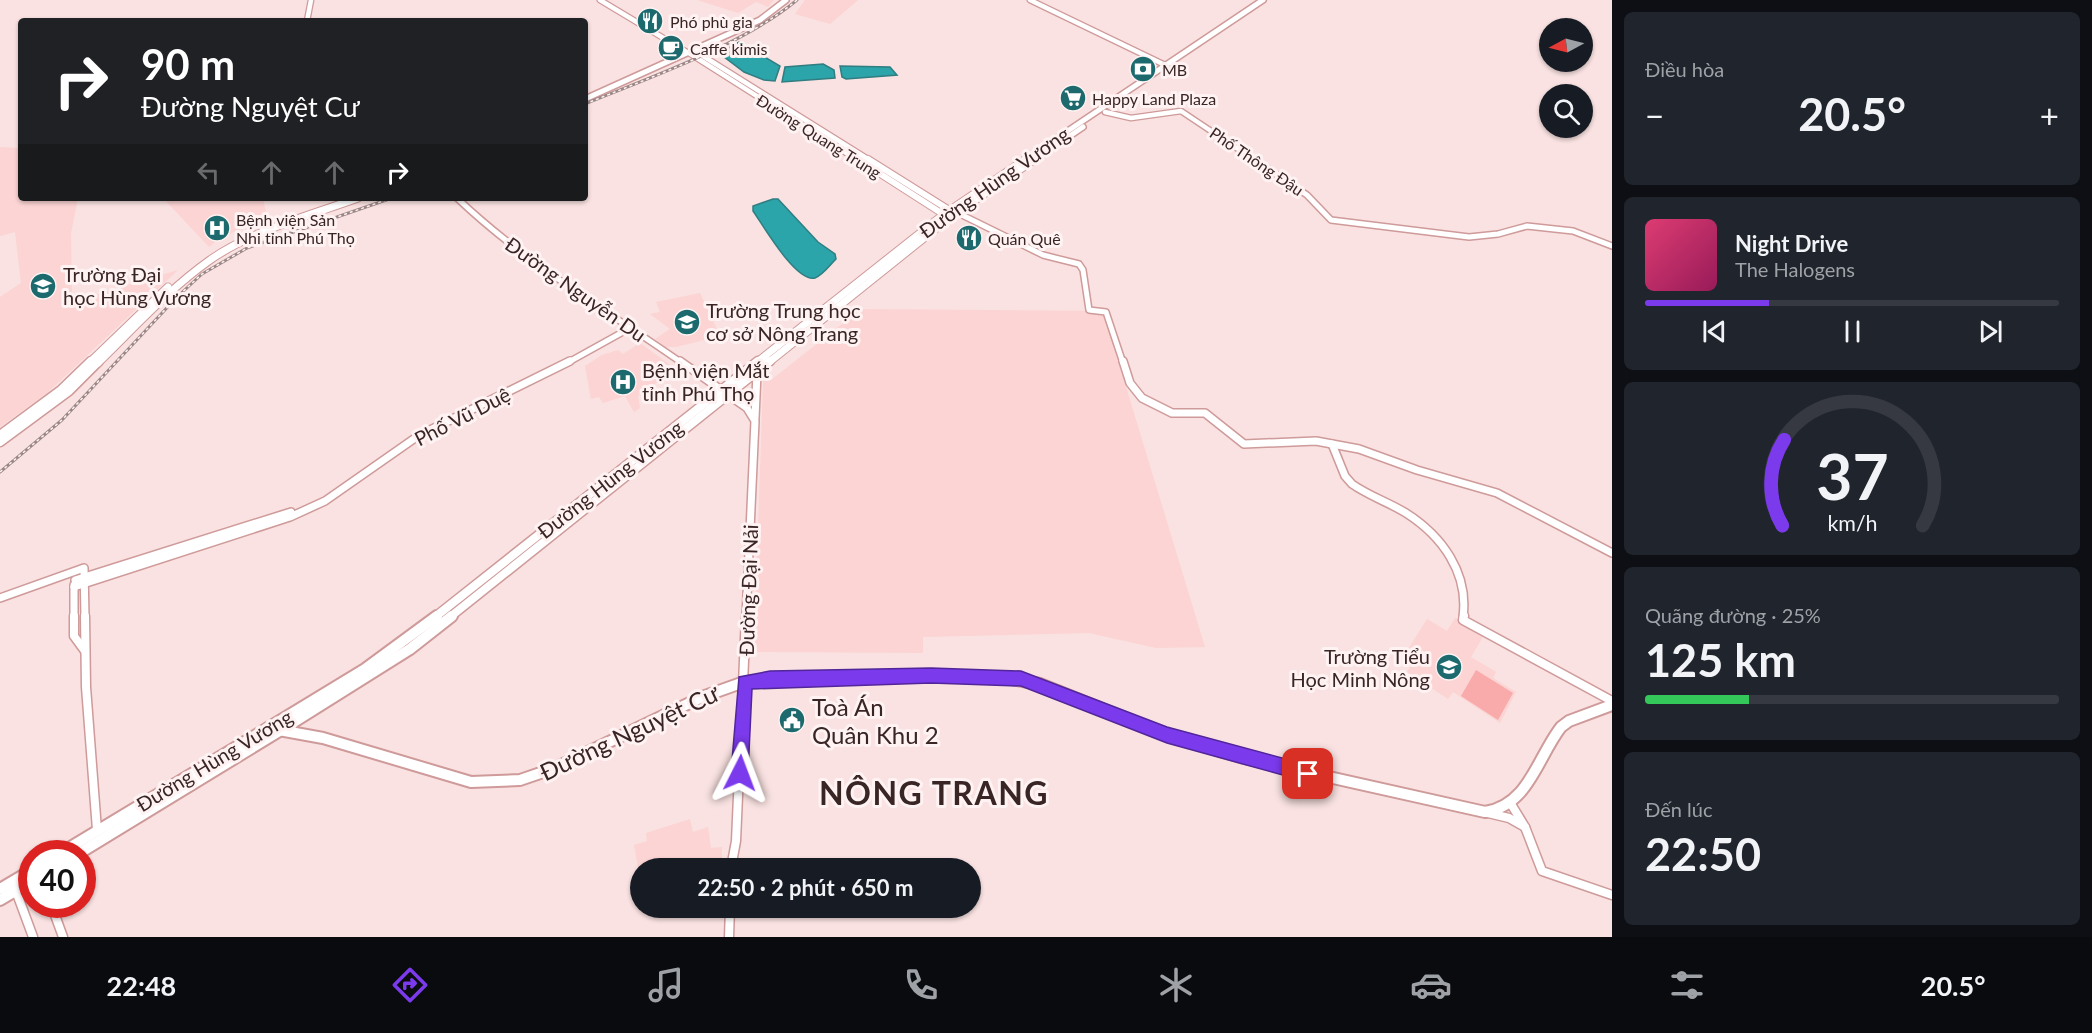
<!DOCTYPE html>
<html lang="vi">
<meta charset="utf-8">
<style>
:root{--surface:#171b24;--page:#20242c;--text:#f1f3f6;--muted:#9ea1a6;--line:#363941;--accent:#7c3aed}
body{margin:0;font-family:Lato,sans-serif;background:var(--page);color:var(--text);height:100vh;display:flex;flex-direction:column;font-size:22px;white-space:nowrap}
*{box-sizing:border-box;margin:0}
p{font-size:20px;color:var(--muted)}
.icon{flex:none;width:33px;height:33px;fill:none;stroke:currentColor;stroke-width:2;stroke-linecap:round;stroke-linejoin:round}
.map{position:relative;flex:1;overflow:hidden}
.panel{display:flex;flex-direction:column;gap:12px;padding:12px;background:#0d0f14;width:480px}
.panel>*{flex:none}
.top-card{position:absolute;left:18px;top:18px;width:570px;height:183px;border-radius:6px;box-shadow:0 2px 4px #0004;background:#202124;color:#fff;overflow:hidden}
.needle{width:39px;rotate:263deg}
.controls{position:absolute;left:1539px;top:18px;display:grid;gap:12px}
.controls a{display:grid;place-items:center;width:54px;height:54px;border-radius:50%;background:var(--surface);box-shadow:0 2px 4px #0004;font-size:30px}
.speed{position:absolute;left:18px;top:840px;display:flex;gap:12px;font-size:30px;font-weight:700;text-align:center}
.speed>*{display:grid;place-content:center;width:78px;height:78px;border-radius:50%;background:var(--surface);box-shadow:0 2px 4px #0004;line-height:1}
.speed .limit{border:9px solid #d22;background:#fff;color:#111}
.pin{position:absolute;display:grid;place-items:center;width:51px;height:51px;color:#fff;margin:-26px;border-radius:12px;box-shadow:0 3px 9px #0006}
.me{position:absolute;width:66px;margin:-33px;rotate:3deg;stroke-linejoin:round;filter:drop-shadow(0 0 4px #0008)}
.turn{display:flex;align-items:center;gap:21px;height:126px;padding:0 24px;font-size:27px}
.turn .icon{width:78px;height:78px;stroke-width:2.5}
.turn b{display:block;font-size:42px;line-height:51px}
.lanes{display:flex;align-items:center;height:57px;padding:0 24px;background:#0003;justify-content:center;gap:30px;direction:ltr}
.lanes .off{opacity:.35}
.big{font-size:45px;font-weight:700;line-height:1.1}
.panel .card{flex:1;display:flex;flex-direction:column;justify-content:center;gap:9px;min-width:0;padding:0 21px;border-radius:9px;background:var(--page)}
.panel .dial{align-items:center;gap:0}
.dial svg{height:156px;overflow:visible;fill:none;stroke:var(--line);stroke-width:7;stroke-linecap:round;text-anchor:middle}
.dial text{fill:var(--text);stroke:none}
.song{display:flex;align-items:center;gap:18px}
.cover{width:72px;height:72px;border-radius:9px;background:linear-gradient(135deg,hsl(340 70% 55%),hsl(330 70% 35%))}
.played{height:6px;border-radius:3px;background:linear-gradient(90deg,var(--accent) 30%,var(--line) 30%)}
.keys{display:flex;justify-content:space-around;direction:ltr}
.heat{display:flex;justify-content:space-between;align-items:center;font-size:33px;direction:ltr}
.charge{height:9px;border-radius:4px;background:linear-gradient(90deg,#34c759 25%,var(--line) 0)}
.trip{position:absolute;left:630px;top:858px;width:351px;height:60px;border-radius:30px;background:var(--surface);box-shadow:0 2px 4px #0004;font-weight:700;line-height:60px;text-align:center}
.tabs{display:flex;height:96px;justify-content:space-around;align-items:center;background:#090b0e;color:var(--muted)}
.tabs .icon{width:42px;height:42px}
.tabs .active{color:var(--accent)}
.tabs b{font-size:27px;color:var(--text)}
main{display:flex;flex:1;min-height:0}
.map>svg:first-child{display:block}
.built{fill:#fbd4d3}
.green{fill:#f9aaaa}
.water{fill:#2ba4aa;stroke:#307e82;stroke-width:1.5}
.lines{fill:none;stroke-linecap:round;stroke-linejoin:round}
.tertiary-far3-casing{stroke:#cf9a9a;stroke-width:7}
.tertiary-far2-casing{stroke:#cf9a9a;stroke-width:8}
.tertiary-far1-casing{stroke:#cf9a9a;stroke-width:10}
.tertiary-casing{stroke:#cf9a9a;stroke-width:11}
.secondary-far1-casing{stroke:#cf9a9a;stroke-width:7}
.secondary-casing{stroke:#cf9a9a;stroke-width:8}
.primary-far3-casing{stroke:#cf9a9a;stroke-width:8}
.primary-far2-casing{stroke:#cf9a9a;stroke-width:9}
.primary-far1-casing{stroke:#cf9a9a;stroke-width:11}
.primary-casing{stroke:#cf9a9a;stroke-width:14}
.trunk-casing{stroke:#cf9a9a;stroke-width:14}
.tertiary-far3{stroke:#fff;stroke-width:4.5}
.tertiary-far2{stroke:#fff;stroke-width:5}
.tertiary-far1{stroke:#fff;stroke-width:7}
.tertiary{stroke:#fff;stroke-width:8}
.secondary-far1{stroke:#fff;stroke-width:4.5}
.secondary{stroke:#fff;stroke-width:6}
.primary-far3{stroke:#fff;stroke-width:5}
.primary-far2{stroke:#fff;stroke-width:7}
.primary-far1{stroke:#fff;stroke-width:8}
.primary{stroke:#fff;stroke-width:10}
.trunk{stroke:#fff;stroke-width:10}
.rail-casing{stroke:#9c8686;stroke-width:3}
.rail{stroke:#fef2f2;stroke-width:1.5;stroke-dasharray:3;stroke-linecap:butt}
.route{fill:#7c3aed;stroke:#51269a;stroke-width:1.5}
.labels{text-anchor:middle;dominant-baseline:central;stroke-width:6;stroke-linejoin:round;paint-order:stroke}
.far-poi-label{font-size:16px;fill:#3a2525;stroke:#fef2f2;text-anchor:start}
.far-street-label{font-size:16px;fill:#3a2525;stroke:#fef2f2}
.street-label{font-size:20px;fill:#3a2525;stroke:#fef2f2}
.poi-label{font-size:20px;fill:#3a2525;stroke:#fef2f2;text-anchor:start}
.near-poi-label{font-size:24px;fill:#3a2525;stroke:#fef2f2;text-anchor:start}
.near-street-label{font-size:24px;fill:#3a2525;stroke:#fef2f2}
.near-district-label{font-size:32px;font-weight:bold;letter-spacing:1.5px;fill:#3a2525;stroke:#fef2f2}
</style>
<main>
<div class="map">
<svg width="1612" height="937" viewBox="0 0 1612 937">
<rect width="100%" height="100%" fill="#f9e2e1"/>
<g class="built">
<path d="M697 0H774L768 7 756 2 738 13Z"/>
<path d="M805 0H858L830 24 795 14Z"/>
<path d="M0 147 21 148V198H78L71 233 72 302 178 270 47 393 0 427V297L21 283 15 232 0 236Z"/>
<path d="M163 198H263L267 217 220 238 209 247Z"/>
<path d="M700 293 720 336 676 347H666L655 339 670 329 650 314 660 312 656 302Z"/>
<path d="M861 309 1103 311 1205 647 1156 648 1089 633 923 637V653L754 652 763 380H771Z"/>
<path d="M640 343 677 370 640 393 638 397 640 408 634 412 625 396 603 403 599 397 591 399 585 366 602 355 618 350 623 354Z"/>
<path d="M1455 618 1484 635 1471 657 1496 672 1493 678 1516 692 1500 723 1453 692 1448 699 1407 672 1413 663 1404 656 1427 619 1447 631Z"/>
<path d="M690 819 693 832 708 827 711 848 722 847V862H718L717 868H640V879L634 845 647 841 646 833Z"/>
</g>
<path class="green" d="M1476 670 1513 693 1498 720 1461 696Z"/>
<g class="water">
<path d="M739 42 780 66 775 81 764 80 744 72 719 53Z"/>
<path d="M823 64 834 70 835 78 782 82 785 67Z"/>
<path d="M840 66 890 67 897 75 846 79 842 77Z"/>
<path d="M773 199H778L818 242 835 254 836 259C830 265 823 275 815 278 796 283 763 225 753 211V206Z"/>
</g>
<g class="lines">
<defs>
<g id="tertiary-far3">
<path d="M1030 0 1165 65"/>
<path d="M307 21 311 0"/>
<path d="M1105 112 1131 118 1181 111 1256 161"/>
</g>
<g id="tertiary-far2">
<path d="M1254 159 1307 195 1331 220 1469 237 1498 234 1527 226 1573 231 1612 246"/>
<path d="M457 198C524 262 606 310 682 363"/>
<path d="M958 213 1043 255 1079 264 1083 270 1089 310 1106 312 1123 363"/>
<path d="M567 363 630 328"/>
</g>
<g id="tertiary-far1">
<path d="M680 361 747 408 755 421 746 617"/>
<path d="M1123 361 1130 383 1142 398 1172 413H1205L1244 444 1316 441 1359 449 1417 470 1497 493 1612 553"/>
<path d="M755 418 757 373"/>
<path d="M1332 444 1345 476 1352 484C1369 496 1388 502 1406 513 1442 536 1469 573 1463 617"/>
<path d="M75 580 291 512"/>
<path d="M74 585V617"/>
<path d="M74 587 290 517 325 501 418 436 570 361"/>
<path d="M0 598 84 568 85 617"/>
</g>
<g id="tertiary">
<path d="M74 616V636L85 651"/>
<path d="M85 616 86 687 97 830"/>
<path d="M1464 616 1463 620 1612 701"/>
<path d="M1511 804 1525 827 1542 871 1612 895"/>
<path d="M1488 813 1509 818 1525 827"/>
<path d="M731 868 736 841 746 616"/>
<path d="M16 891 33 937"/>
<path d="M51 904 63 937"/>
<path d="M729 937 730 908"/>
</g>
<g id="secondary-far1">
<path d="M600 0 685 51"/>
<path d="M695 51 871 161"/>
<path d="M689 53 859 161"/>
</g>
<g id="secondary">
<path d="M857 159 949 218"/>
<path d="M868 159 954 213"/>
</g>
<g id="primary-far3">
<path d="M585 99 760 20 786 0"/>
<path d="M1023 161 1263 0"/>
<path d="M1033 161 1083 127"/>
</g>
<g id="primary-far2">
<path d="M89 363 168 287"/>
<path d="M98 363C134 328 169 289 210 260 251 231 311 215 358 198"/>
<path d="M756 363 943 215 1026 159"/>
<path d="M768 363 949 218 1035 159"/>
</g>
<g id="primary-far1">
<path d="M0 435 61 390 91 361"/>
<path d="M0 442 69 391 99 361"/>
<path d="M435 617 758 361"/>
<path d="M450 617 770 361"/>
</g>
<g id="primary">
<path d="M268 728 365 669 437 616"/>
<path d="M281 730 410 649 452 616"/>
</g>
<g id="trunk">
<path d="M59 854 268 728 323 738 471 782 520 780 555 768 702 697 744 682 846 677H999L1040 684 1167 735 1244 758 1485 812C1529 805 1537 758 1561 727L1569 721 1612 705"/>
<path d="M78 854 281 730"/>
<path d="M0 889 32 870"/>
<path d="M0 900 32 881"/>
</g>
</defs>
<use href="#tertiary-far3" class="tertiary-far3-casing"/>
<use href="#tertiary-far2" class="tertiary-far2-casing"/>
<use href="#tertiary-far1" class="tertiary-far1-casing"/>
<use href="#tertiary" class="tertiary-casing"/>
<use href="#secondary-far1" class="secondary-far1-casing"/>
<use href="#secondary" class="secondary-casing"/>
<use href="#primary-far3" class="primary-far3-casing"/>
<use href="#primary-far2" class="primary-far2-casing"/>
<use href="#primary-far1" class="primary-far1-casing"/>
<use href="#primary" class="primary-casing"/>
<use href="#trunk" class="trunk-casing"/>
<use href="#tertiary-far3" class="tertiary-far3"/>
<use href="#tertiary-far2" class="tertiary-far2"/>
<use href="#tertiary-far1" class="tertiary-far1"/>
<use href="#tertiary" class="tertiary"/>
<use href="#secondary-far1" class="secondary-far1"/>
<use href="#secondary" class="secondary"/>
<use href="#primary-far3" class="primary-far3"/>
<use href="#primary-far2" class="primary-far2"/>
<use href="#primary-far1" class="primary-far1"/>
<use href="#primary" class="primary"/>
<use href="#trunk" class="trunk"/>
<defs>
<g id="rail">
<path d="M585 104C651 77 743 45 797 0"/>
<path d="M0 472 62 420 177 297 202 274 247 248 392 198"/>
</g>
</defs>
<use href="#rail" class="rail-casing"/>
<use href="#rail" class="rail"/>
</g>
<path class="route" d="M931 668 1021 671 1167 727 1308 765 1314 768 1317 774 1314 780 1308 782 1167 743 1021 686 931 683 752 689 748 773 746 779 740 782 733 779 731 773 739 677 770 671Z"/>
<defs>
<symbol id="restaurant-disc" viewBox="-11 -11 22 22"><circle r="9.5" fill="#1d6a6e" stroke="#fef2f2"/><path d="M-5-6h1v4h1v-4h1v4h1v-4h1v5L-1.5 .5V6h-2V.5L-5-1ZM5-6V6H3V1.5H1.5Q1.5-4 5-6Z" fill="#fff"/></symbol>
<symbol id="cafe-disc" viewBox="-11 -11 22 22"><circle r="9.5" fill="#1d6a6e" stroke="#fef2f2"/><path d="M-5.5-4.5H6V0H3Q3 3.5 0 3.5H-2.5Q-5.5 3.5-5.5 0ZM3-3.2v2h1.7v-2ZM-6 4.5H4V6H-6Z" fill="#fff"/></symbol>
<symbol id="bank-disc" viewBox="-11 -11 22 22"><circle r="9.5" fill="#1d6a6e" stroke="#fef2f2"/><path d="M-6-4H6V4H-6ZM0-2.3a2.3 2.3 0 1 0 0 4.6a2.3 2.3 0 1 0 0-4.6Z" fill="#fff"/></symbol>
<symbol id="supermarket-disc" viewBox="-11 -11 22 22"><circle r="9.5" fill="#1d6a6e" stroke="#fef2f2"/><path d="M-6-5.5h2.5l.6 2H6L4.5 2H-2.5L-4.4-4H-6ZM-1.5 3.2a1.3 1.3 0 1 0 .1 0ZM3 3.2a1.3 1.3 0 1 0 .1 0Z" fill="#fff"/></symbol>
<symbol id="hospital-disc" viewBox="-11 -11 22 22"><circle r="9.5" fill="#1d6a6e" stroke="#fef2f2"/><path d="M-5-5h3v3.5h4V-5h3V5h-3V1.5h-4V5h-3Z" fill="#fff"/></symbol>
<symbol id="university-disc" viewBox="-11 -11 22 22"><circle r="9.5" fill="#1d6a6e" stroke="#fef2f2"/><path d="M0-5L7-2L0 1L-7-2ZM-4 1L0 2.5L4 1V4Q0 6-4 4Z" fill="#fff"/></symbol>
<symbol id="school-disc" viewBox="-11 -11 22 22"><circle r="9.5" fill="#1d6a6e" stroke="#fef2f2"/><path d="M0-5L7-2L0 1L-7-2ZM-4 1L0 2.5L4 1V4Q0 6-4 4Z" fill="#fff"/></symbol>
<symbol id="civic-disc" viewBox="-11 -11 22 22"><circle r="9.5" fill="#1d6a6e" stroke="#fef2f2"/><path d="M-.6-6.5H3V-4.5H.6V-3L4-1V1h2V6H-6V1h2V-1L-.6-3ZM-1.2 2.5V6h2.4V2.5Z" fill="#fff"/></symbol>
</defs>
<g fill-rule="evenodd">
<use href="#restaurant-disc" x="635" y="6" width="30" height="30"/>
<use href="#cafe-disc" x="656" y="33" width="30" height="30"/>
<use href="#bank-disc" x="1128" y="54" width="30" height="30"/>
<use href="#supermarket-disc" x="1058" y="83" width="30" height="30"/>
<use href="#hospital-disc" x="202" y="213" width="30" height="30"/>
<use href="#restaurant-disc" x="954" y="223" width="30" height="30"/>
<use href="#university-disc" x="28" y="271" width="30" height="30"/>
<use href="#school-disc" x="672" y="307" width="30" height="30"/>
<use href="#hospital-disc" x="608" y="367" width="30" height="30"/>
<use href="#school-disc" x="1434" y="652" width="30" height="30"/>
<use href="#civic-disc" x="777" y="705" width="30" height="30"/>
</g>
<g class="labels">
<g class="far-poi-label">
<text x="670" y="21">Phó phù gia</text>
<text x="690" y="48">Caffe kimis</text>
<text x="1162" y="69">MB</text>
<text x="1092" y="98">Happy Land Plaza</text>
<text x="236" y="219">Bệnh viện Sản<tspan x="236" dy="18">Nhi tỉnh Phú Thọ</tspan></text>
<text x="988" y="238">Quán Quê</text>
</g>
<g class="far-street-label">
<text transform="translate(819 136) rotate(32)">Đường Quang Trung</text>
<text transform="translate(1257 161) rotate(34)">Phố Thông Đậu</text>
</g>
<g class="street-label">
<text transform="translate(994 182) rotate(-35)">Đường Hùng Vương</text>
<text transform="translate(576 289) rotate(35)">Đường Nguyễn Du</text>
<text transform="translate(462 416) rotate(-27)">Phố Vũ Duệ</text>
<text transform="translate(610 479) rotate(-38)">Đường Hùng Vương</text>
<text transform="translate(748 590) rotate(-88)">Đường Đại Nải</text>
<text transform="translate(214 760) rotate(-31)">Đường Hùng Vương</text>
</g>
<g class="poi-label">
<text x="63" y="274">Trường Đại<tspan x="63" dy="23">học Hùng Vương</tspan></text>
<text x="706" y="310">Trường Trung học<tspan x="706" dy="23">cơ sở Nông Trang</tspan></text>
<text x="642" y="370">Bệnh viện Mắt<tspan x="642" dy="23">tỉnh Phú Thọ</tspan></text>
<text x="1430" y="656" text-anchor="end">Trường Tiểu<tspan x="1430" dy="23">Học Minh Nông</tspan></text>
</g>
<g class="near-poi-label">
<text x="812" y="706">Toà Án<tspan x="812" dy="28">Quân Khu 2</tspan></text>
</g>
<g class="near-street-label">
<text transform="translate(629 732) rotate(-25)">Đường Nguyệt Cư</text>
</g>
<g class="near-district-label">
<text x="934" y="792">NÔNG TRANG</text>
</g>
</g>
</svg>
<div class="controls">
<a><svg class="needle" viewBox="-14 -14 28 28"><path d="M0-13l5 13h-10z" fill="#e53935"/><path d="M0 13l5-13h-10z" fill="#9ea1a6"/></svg></a>
<a><svg class="icon" aria-label="search" viewBox="0 0 24 24"><circle cx="10" cy="10" r="6"/><path d="M15 15l6 6"/></svg></a>
</div>
<div class="speed"><div class="limit">40</div></div>
<div class="pin" style="left:1308px;top:774px;background:#d93025"><svg class="icon" aria-label="arrive" viewBox="0 0 24 24"><path d="M6 21V4h12l-3 4 3 4H6"/></svg></div>
<svg class="me" style="left:740px;top:773px" viewBox="-20 -20 40 40"><path d="M0-17L14 15 0 8-14 15z" fill="#7c3aed" stroke="#fff" stroke-width="4"/></svg>
<div class="trip">22:50 · 2 phút · 650 m</div>
<div class="top-card">
<div class="turn"><svg class="icon" aria-label="right" viewBox="0 0 24 24"><path d="M7 20v-9h11M14 6l5 5-5 5"/></svg><div><b>90 m</b>Đường Nguyệt Cư</div></div>
<div class="lanes"><svg class="icon off" aria-label="left" viewBox="0 0 24 24"><path d="M17 20v-9H6M10 6l-5 5 5 5"/></svg><svg class="icon off" aria-label="ahead" viewBox="0 0 24 24"><path d="M12 20V5M6 11l6-6 6 6"/></svg><svg class="icon off" aria-label="ahead" viewBox="0 0 24 24"><path d="M12 20V5M6 11l6-6 6 6"/></svg><svg class="icon" aria-label="right" viewBox="0 0 24 24"><path d="M7 20v-9h11M14 6l5 5-5 5"/></svg></div>
</div>
</div>
<section class="panel">
<div class="card"><p>Điều hòa</p>
<div class="heat"><a>−</a><b class="big">20.5°</b><a>+</a></div>
</div>
<div class="card">
<div class="song"><i class="cover"></i><div><b>Night Drive</b><p>The Halogens</p></div></div>
<div class="played"></div>
<div class="keys"><svg class="icon" aria-label="previous" viewBox="0 0 24 24"><path d="M18 5L8 12l10 7zM5 5v14"/></svg><svg class="icon" aria-label="pause" viewBox="0 0 24 24"><path d="M8 5v14M16 5v14"/></svg><svg class="icon" aria-label="next" viewBox="0 0 24 24"><path d="M6 5l10 7-10 7zM19 5v14"/></svg></div>
</div>
<div class="card dial"><svg viewBox="0 0 100 80">
<path d="M14 69A42 42 0 1 1 86 69"/>
<path d="M14 69A42 42 0 0 1 15 25" stroke="#7c3aed"/>
<text x="50" y="56" font-size="32" font-weight="700">37</text>
<text x="50" y="72" font-size="11">km/h</text>
</svg></div>
<div class="card"><p>Quãng đường · 25%</p><b class="big">125 km</b><div class="charge"></div></div>
<div class="card"><p>Đến lúc</p><b class="big">22:50</b></div>
</section>
</main>
<nav class="tabs">
<b>22:48</b>
<svg class="icon active" aria-label="directions" viewBox="0 0 24 24"><path d="M12 3l9 9-9 9-9-9zM9 14v-3h6M13 9l2 2-2 2"/></svg>
<svg class="icon" aria-label="music" viewBox="0 0 24 24"><path d="M9 18V5l10-2v13"/><circle cx="6" cy="18" r="3"/><circle cx="16" cy="16" r="3"/></svg>
<svg class="icon" aria-label="phone" viewBox="0 0 24 24"><path d="M5 4h4l2 5-3 2q2 4 5 5l2-3 5 2v4C11 20 4 13 5 4z"/></svg>
<svg class="icon" aria-label="climate" viewBox="0 0 24 24"><path d="M12 3v18M4 7l16 10M4 17L20 7"/></svg>
<svg class="icon" aria-label="car" viewBox="0 0 24 24"><path d="M5 17H2v-5l4-1 3-4h7l3 4 3 1v5h-3M9 17h6M6 11h13"/><circle cx="7" cy="17" r="2"/><circle cx="17" cy="17" r="2"/></svg>
<svg class="icon" aria-label="filters" viewBox="0 0 24 24"><path d="M4 7h16M4 17h16"/><circle cx="9" cy="7" r="2"/><circle cx="15" cy="17" r="2"/></svg>
<b>20.5°</b>
</nav>
